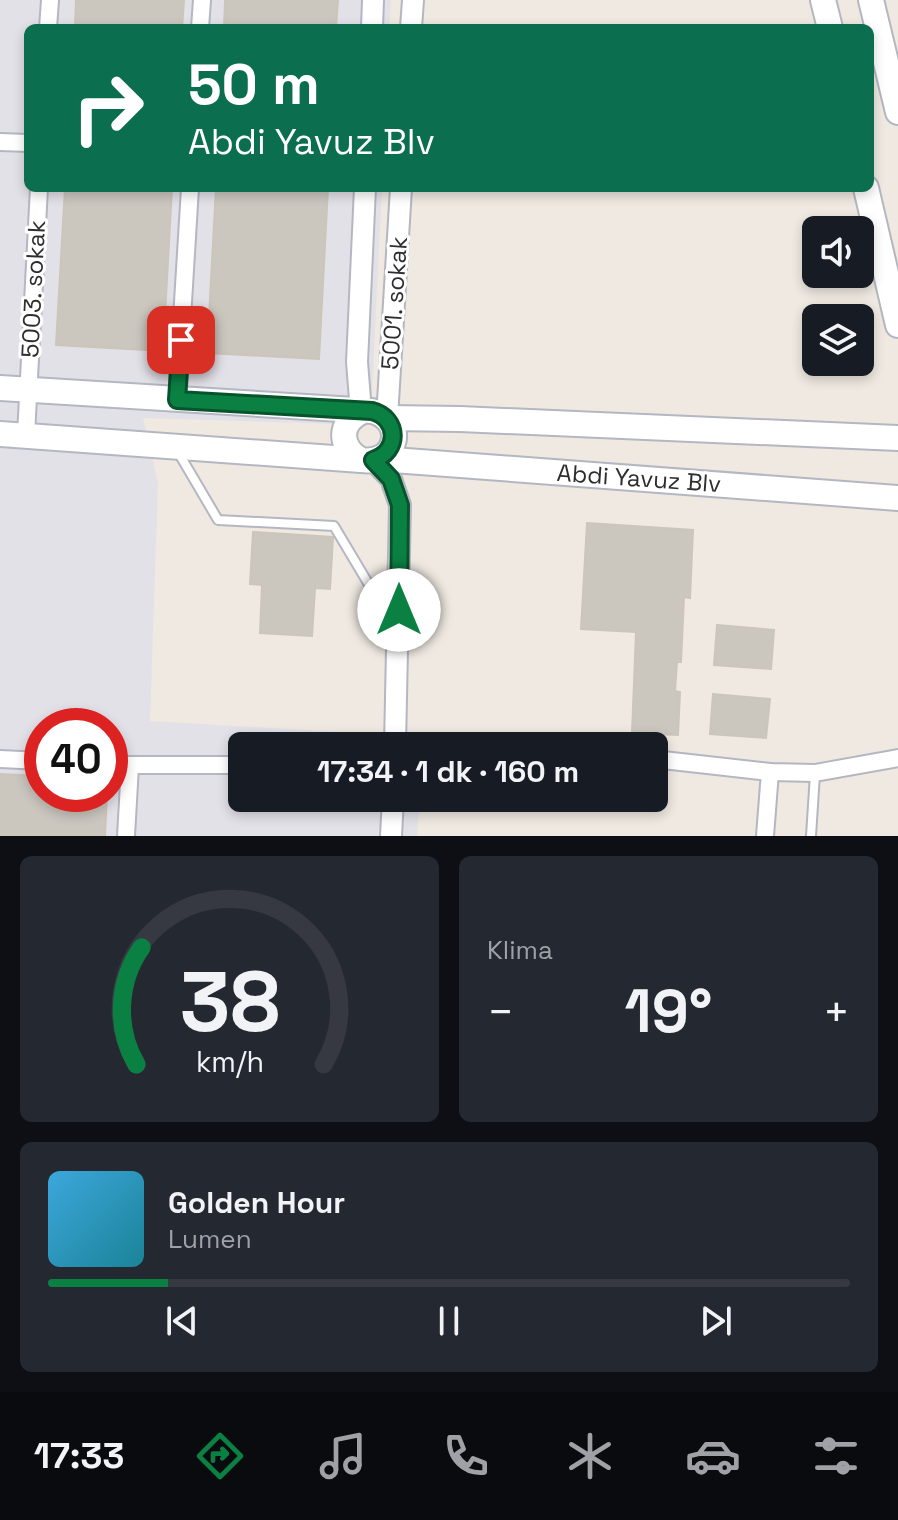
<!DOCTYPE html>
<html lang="tr">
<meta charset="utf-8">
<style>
:root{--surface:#171b24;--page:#242831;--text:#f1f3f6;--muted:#9ea1a6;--line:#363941;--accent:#0b8043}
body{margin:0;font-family:"Space Grotesk",sans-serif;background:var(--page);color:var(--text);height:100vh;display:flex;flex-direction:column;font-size:30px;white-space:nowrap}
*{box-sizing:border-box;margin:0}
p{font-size:26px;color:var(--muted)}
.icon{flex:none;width:44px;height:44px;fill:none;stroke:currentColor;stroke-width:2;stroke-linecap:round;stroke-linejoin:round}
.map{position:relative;height:836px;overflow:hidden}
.side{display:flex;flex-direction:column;gap:20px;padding:20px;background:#0d0f14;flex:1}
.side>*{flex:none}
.guide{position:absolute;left:24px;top:24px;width:850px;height:168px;border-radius:12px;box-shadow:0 4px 12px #0003;background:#0b6e4f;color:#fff;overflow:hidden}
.fabs{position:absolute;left:802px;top:216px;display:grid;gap:16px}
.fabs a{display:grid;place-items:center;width:72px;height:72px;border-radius:12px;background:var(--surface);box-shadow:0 4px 12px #0003;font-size:40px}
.speed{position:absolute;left:24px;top:708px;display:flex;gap:16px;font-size:40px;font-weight:700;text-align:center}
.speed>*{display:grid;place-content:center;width:104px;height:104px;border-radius:50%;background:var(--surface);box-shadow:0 4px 12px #0003;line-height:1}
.speed .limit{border:12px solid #d22;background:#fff;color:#111}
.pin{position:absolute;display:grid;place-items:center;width:68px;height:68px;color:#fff;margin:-34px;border-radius:16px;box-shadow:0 4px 12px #0006}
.me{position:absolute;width:88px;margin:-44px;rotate:0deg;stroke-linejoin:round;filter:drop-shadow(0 0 6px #0008)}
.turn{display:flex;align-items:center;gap:28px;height:168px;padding:0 32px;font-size:36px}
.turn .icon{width:104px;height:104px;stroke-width:2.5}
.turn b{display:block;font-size:56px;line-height:68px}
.big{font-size:60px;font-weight:800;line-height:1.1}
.side .tile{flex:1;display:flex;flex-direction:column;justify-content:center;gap:12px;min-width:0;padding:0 28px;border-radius:12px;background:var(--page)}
.side .dial{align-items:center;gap:0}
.dial svg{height:208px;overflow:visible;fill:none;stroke:var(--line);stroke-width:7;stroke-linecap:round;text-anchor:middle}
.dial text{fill:var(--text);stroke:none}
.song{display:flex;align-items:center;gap:24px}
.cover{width:96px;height:96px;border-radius:12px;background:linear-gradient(135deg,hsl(200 70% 55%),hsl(190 70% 35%))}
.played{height:8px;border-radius:4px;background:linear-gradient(90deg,var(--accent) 15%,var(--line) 15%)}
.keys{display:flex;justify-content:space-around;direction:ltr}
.heat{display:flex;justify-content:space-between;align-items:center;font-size:44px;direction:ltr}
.side .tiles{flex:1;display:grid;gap:20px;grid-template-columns:1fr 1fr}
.tile:last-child{grid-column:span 2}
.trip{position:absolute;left:228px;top:732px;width:440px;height:80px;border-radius:12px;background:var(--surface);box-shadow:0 4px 12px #0003;font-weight:800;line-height:80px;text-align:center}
.dock{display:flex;height:128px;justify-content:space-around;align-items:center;background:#090b0e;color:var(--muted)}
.dock .icon{width:56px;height:56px}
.dock .on{color:var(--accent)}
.dock b{font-size:36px;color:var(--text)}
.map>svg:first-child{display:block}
.industrial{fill:#e3e1e8;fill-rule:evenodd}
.building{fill:#cbc7bf;stroke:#cbc5ba;stroke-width:2}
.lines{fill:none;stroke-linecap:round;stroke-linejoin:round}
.service-casing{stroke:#b4b7c1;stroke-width:12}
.minor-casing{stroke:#b4b7c1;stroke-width:20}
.tertiary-casing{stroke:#b4b7c1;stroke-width:24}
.secondary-casing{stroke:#b4b7c1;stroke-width:28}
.service{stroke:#fff;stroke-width:8}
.minor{stroke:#fff;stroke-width:16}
.tertiary{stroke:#fff;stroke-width:20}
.secondary{stroke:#fff;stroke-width:24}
.route-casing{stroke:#07532c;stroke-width:20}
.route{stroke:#0b8043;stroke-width:14}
.labels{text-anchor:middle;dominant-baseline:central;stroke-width:6;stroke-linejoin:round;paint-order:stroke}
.street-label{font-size:24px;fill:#2e2e2e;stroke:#fff}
</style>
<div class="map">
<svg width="898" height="836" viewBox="0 0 898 836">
<rect width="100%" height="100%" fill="#efe9e1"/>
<path class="industrial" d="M0 0H391L389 28H28V188H382L372 393 338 424 143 418 158 483 150 721 425 737 424 746H242V798H420L417 836H0ZM42 726H110V794H42Z"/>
<g class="building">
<path d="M76 0H184L182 28H75Z"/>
<path d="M225 0H338L336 28H224Z"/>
<path d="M65 188H172L163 351 56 345Z"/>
<path d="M216 188H328L319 359 207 353Z"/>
<path d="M587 523 693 530 690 598 684 597 681 662H677L675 691 680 692 678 735 632 733 636 632 581 629Z"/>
<path d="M253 532 333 537 330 589 315 588 312 636 260 633 262 585 250 584Z"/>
<path d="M717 625 774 630 771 669 714 665Z"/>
<path d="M713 694 770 699 766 738 710 734Z"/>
<path d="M0 774 42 776V794H107L105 836H0Z"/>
</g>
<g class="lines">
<defs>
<g id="service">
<path d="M178 452 218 520 334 526 393 625"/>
<path d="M811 836 815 774"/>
</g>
<g id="minor">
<path d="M48 28 50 0"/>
<path d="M200 28 202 0"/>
<path d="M0 142 28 143"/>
<path d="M177 400 190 188"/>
<path d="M26 435 39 188"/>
<path d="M0 759 42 761"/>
<path d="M654 759 770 772 815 773 898 758"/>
<path d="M110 765H242"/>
<path d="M126 836 130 766"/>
<path d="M765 836 770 772"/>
</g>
<g id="tertiary">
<path d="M372 28 373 0"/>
<path d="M411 28 413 0"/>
<path d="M361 412 357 362 365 188"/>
<path d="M387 418 401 188"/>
<path d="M373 460 391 479 400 505 395 746"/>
<path d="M391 836 393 798"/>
</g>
<g id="secondary">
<path d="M823 0 830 28"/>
<path d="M871 0 898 112"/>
<path d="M866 188 898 325"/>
<path d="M0 388 372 411C407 420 398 466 361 460 339 448 338 423 361 412"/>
<path d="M387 418 460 419 898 438"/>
<path d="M0 434 361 460"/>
<path d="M380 459 898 498"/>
</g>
</defs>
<use href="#service" class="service-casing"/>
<use href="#minor" class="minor-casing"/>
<use href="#tertiary" class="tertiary-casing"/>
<use href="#secondary" class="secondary-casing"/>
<use href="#service" class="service"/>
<use href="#minor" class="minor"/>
<use href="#tertiary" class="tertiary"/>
<use href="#secondary" class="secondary"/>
</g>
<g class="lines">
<defs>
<path id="route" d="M181 340 177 400 372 411C399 418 400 452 373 460L391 479 400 505 399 610"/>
</defs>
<use href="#route" class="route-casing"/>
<use href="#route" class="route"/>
</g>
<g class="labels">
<g class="street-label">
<text transform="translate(33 289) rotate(-87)">5003. sokak</text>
<text transform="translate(394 303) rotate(-86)">5001. sokak</text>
<text transform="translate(639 478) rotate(4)">Abdi Yavuz Blv</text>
</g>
</g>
</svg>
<div class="fabs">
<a><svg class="icon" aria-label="sound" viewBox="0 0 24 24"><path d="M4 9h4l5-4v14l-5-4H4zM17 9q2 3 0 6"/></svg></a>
<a><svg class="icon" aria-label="layers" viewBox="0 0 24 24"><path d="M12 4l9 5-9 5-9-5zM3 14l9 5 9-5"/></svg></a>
</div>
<div class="speed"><div class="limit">40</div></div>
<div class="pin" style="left:181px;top:340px;background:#d93025"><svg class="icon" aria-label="arrive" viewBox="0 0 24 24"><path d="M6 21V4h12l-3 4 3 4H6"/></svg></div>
<svg class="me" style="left:399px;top:610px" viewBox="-20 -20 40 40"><circle r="19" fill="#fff"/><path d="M0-13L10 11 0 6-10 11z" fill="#0b8043"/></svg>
<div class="trip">17:34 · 1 dk · 160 m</div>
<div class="guide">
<div class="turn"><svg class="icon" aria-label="right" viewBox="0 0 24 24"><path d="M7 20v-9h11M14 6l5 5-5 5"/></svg><div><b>50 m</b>Abdi Yavuz Blv</div></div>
</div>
</div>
<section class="side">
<div class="tiles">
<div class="tile dial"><svg viewBox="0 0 100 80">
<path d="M14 69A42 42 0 1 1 86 69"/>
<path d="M14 69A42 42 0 0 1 16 24" stroke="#0b8043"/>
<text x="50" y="56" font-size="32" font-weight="700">38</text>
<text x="50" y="72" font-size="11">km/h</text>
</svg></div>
<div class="tile"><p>Klima</p>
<div class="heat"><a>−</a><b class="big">19°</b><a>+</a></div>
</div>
<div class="tile">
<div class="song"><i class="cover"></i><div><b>Golden Hour</b><p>Lumen</p></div></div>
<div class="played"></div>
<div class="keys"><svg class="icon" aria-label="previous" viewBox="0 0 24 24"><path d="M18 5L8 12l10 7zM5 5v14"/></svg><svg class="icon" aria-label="pause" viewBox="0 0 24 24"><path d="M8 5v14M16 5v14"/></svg><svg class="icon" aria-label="next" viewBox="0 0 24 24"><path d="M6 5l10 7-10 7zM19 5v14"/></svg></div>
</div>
</div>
</section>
<nav class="dock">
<b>17:33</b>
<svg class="icon on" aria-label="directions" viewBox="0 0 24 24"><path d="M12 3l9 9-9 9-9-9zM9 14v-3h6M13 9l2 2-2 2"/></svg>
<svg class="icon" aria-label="music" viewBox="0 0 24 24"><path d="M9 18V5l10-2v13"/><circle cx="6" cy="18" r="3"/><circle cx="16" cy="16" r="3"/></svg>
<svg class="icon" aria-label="phone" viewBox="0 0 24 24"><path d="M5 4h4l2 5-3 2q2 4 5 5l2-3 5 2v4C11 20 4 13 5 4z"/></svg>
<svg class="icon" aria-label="climate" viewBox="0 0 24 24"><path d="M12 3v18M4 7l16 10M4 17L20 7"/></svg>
<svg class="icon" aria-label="car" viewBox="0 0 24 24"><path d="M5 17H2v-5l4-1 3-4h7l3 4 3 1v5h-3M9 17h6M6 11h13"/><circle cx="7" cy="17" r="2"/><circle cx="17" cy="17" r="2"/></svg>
<svg class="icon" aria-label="filters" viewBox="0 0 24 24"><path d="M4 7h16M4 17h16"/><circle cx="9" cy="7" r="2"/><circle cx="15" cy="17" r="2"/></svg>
</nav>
